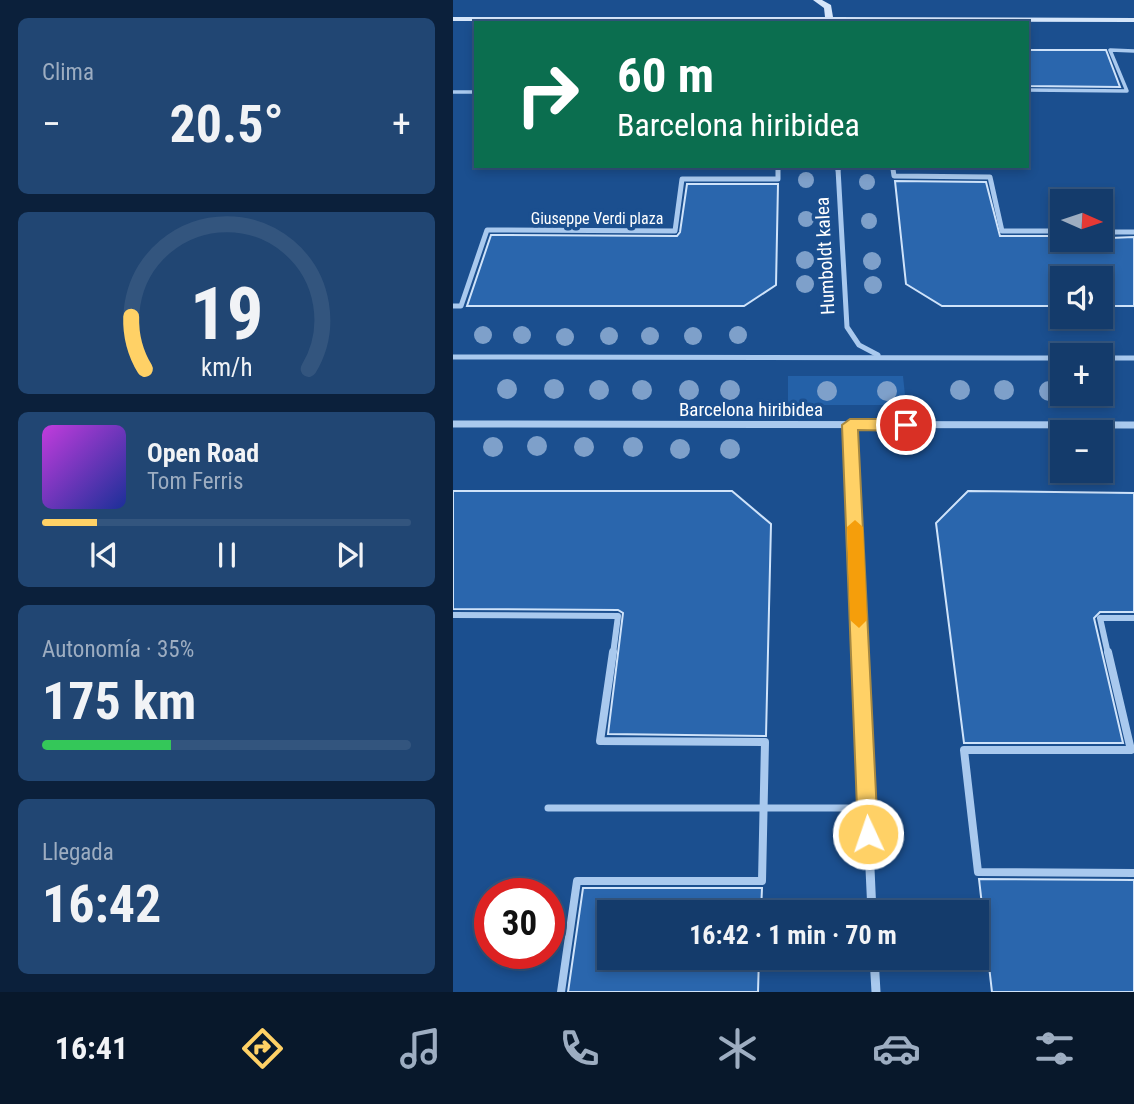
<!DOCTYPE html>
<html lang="es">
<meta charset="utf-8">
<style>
:root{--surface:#143b6b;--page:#214673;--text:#f1f3f6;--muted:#9dadc1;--line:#33557e;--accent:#ffd166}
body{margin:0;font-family:"Roboto Condensed",sans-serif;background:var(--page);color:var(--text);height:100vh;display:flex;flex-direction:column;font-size:26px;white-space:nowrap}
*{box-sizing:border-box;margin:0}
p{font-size:23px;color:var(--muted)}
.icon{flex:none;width:38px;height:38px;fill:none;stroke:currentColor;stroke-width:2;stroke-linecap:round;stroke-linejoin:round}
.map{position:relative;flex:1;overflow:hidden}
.details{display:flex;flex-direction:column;gap:18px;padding:18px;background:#0b203b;width:453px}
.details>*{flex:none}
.hud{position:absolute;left:21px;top:21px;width:555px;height:147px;border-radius:0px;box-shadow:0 4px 10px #0003,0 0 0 2px var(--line);background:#0b6e4f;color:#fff;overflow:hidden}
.needle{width:46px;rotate:93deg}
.fabs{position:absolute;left:597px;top:189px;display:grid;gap:14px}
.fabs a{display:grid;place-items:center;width:63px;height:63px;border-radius:0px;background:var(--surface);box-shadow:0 4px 10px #0003,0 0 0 2px var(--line);font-size:35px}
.speed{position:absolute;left:21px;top:878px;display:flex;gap:14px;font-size:35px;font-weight:700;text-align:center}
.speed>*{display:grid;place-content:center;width:91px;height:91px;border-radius:50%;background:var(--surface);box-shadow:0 4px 10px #0003,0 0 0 2px var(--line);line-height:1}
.speed .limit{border:10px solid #d22;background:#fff;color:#111}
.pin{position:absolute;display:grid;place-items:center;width:60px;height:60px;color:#fff;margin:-30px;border:4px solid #fff;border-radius:50%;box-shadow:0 2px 7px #0007}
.me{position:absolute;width:77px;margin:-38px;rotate:357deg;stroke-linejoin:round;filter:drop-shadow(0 0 5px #0008)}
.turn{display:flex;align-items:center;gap:24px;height:147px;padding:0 28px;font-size:32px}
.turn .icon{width:91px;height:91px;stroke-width:2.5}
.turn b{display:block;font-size:49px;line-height:60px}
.big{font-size:52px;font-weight:700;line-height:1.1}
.details .widget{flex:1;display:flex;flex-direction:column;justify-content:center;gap:10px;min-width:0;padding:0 24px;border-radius:10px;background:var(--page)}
.details .dial{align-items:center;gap:0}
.dial svg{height:182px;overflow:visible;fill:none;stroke:var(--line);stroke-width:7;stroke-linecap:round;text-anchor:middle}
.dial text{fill:var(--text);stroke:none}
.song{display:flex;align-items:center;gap:21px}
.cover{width:84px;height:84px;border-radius:10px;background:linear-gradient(135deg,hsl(290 70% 55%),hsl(230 70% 35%))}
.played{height:7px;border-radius:4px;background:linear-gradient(90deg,var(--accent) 15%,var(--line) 15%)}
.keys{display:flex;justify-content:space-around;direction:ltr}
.heat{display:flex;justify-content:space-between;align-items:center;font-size:38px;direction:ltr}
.charge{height:10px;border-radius:5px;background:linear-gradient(90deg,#34c759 35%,var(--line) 0)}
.trip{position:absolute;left:144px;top:900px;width:392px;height:70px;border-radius:0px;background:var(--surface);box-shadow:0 4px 10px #0003,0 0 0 2px var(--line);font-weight:700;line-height:70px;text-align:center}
.dock{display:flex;height:112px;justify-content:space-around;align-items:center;background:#08182b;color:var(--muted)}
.dock .icon{width:49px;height:49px}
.dock .active{color:var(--accent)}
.dock b{font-size:32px;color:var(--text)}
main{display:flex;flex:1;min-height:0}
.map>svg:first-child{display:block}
.green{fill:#2461a8}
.building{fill:#2a66ad;stroke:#cfe3fa;stroke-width:2}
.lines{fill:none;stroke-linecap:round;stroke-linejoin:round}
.service{stroke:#a9c9ee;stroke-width:7}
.pedestrian-far3{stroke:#a9c9ee;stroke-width:3.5}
.pedestrian-far2{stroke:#a9c9ee;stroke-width:5}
.pedestrian-far1{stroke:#a9c9ee;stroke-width:6}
.pedestrian{stroke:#a9c9ee;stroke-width:8}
.minor-far3{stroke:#a9c9ee;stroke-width:4.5}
.minor-far2{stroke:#a9c9ee;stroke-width:5}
.minor-far1{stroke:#a9c9ee;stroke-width:7}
.minor{stroke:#a9c9ee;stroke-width:9}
.secondary{fill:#d6e6fa;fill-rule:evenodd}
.tree{fill:#7ea0ca}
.route{fill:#ffd166;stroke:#a68842;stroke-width:2}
.slow{fill:#f59e0b}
.labels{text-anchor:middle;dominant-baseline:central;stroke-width:7;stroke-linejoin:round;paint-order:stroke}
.far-street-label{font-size:16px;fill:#fff;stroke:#1b4f8f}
.street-label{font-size:19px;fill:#fff;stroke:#1b4f8f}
</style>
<main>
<section class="details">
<div class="widget"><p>Clima</p>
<div class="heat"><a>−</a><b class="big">20.5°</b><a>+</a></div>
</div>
<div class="widget dial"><svg viewBox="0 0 100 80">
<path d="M14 69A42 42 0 1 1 86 69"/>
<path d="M14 69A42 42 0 0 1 8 46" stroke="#ffd166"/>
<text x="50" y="56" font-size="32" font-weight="700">19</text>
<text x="50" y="72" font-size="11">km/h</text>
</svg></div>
<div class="widget">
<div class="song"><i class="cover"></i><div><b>Open Road</b><p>Tom Ferris</p></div></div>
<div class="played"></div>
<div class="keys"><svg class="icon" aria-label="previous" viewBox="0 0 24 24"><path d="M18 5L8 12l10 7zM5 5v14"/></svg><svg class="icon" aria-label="pause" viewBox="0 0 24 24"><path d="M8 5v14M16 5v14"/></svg><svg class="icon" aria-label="next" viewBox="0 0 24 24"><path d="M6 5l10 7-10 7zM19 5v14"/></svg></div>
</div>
<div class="widget"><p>Autonomía · 35%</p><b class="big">175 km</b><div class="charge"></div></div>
<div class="widget"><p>Llegada</p><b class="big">16:42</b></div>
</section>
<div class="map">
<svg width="681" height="992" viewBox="0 0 681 992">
<rect width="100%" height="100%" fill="#1b4f8f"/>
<path class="green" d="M335 376H450L453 405H335Z"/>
<g class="building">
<path d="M574 50H653L667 87 574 86Z"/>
<path d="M442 181 533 182 547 236H609V240L681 237V306H648V278H609V306H489L453 284Z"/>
<path d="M234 184H325L323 285 291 306H14L38 235 224 236 227 232Z"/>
<path d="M0 491H279L318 524 313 736 155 734 170 613 165 610 0 609Z"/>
<path d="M515 491 681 493V612H647L641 618 670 743H511L483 523Z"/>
<path d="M526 879 681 880V992H539Z"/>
<path d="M130 888H309L308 912H156V957H306L305 992H115Z"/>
</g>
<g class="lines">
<path class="service" d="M95 808H414"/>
<g class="pedestrian-far3">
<path d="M574 90 674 91 657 50 681 51"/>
<path d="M0 92H23"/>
<path d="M325 166V171"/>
<path d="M440 166V171"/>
</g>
<g class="pedestrian-far2">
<path d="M440 169 441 176 537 177 549 231H609"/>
<path d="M648 232H681"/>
<path d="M0 306H8L34 230 222 231 229 179H325V169"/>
</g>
<g class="pedestrian-far1">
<path d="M0 615 165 616 160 654"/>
<path d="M655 654 647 618H681"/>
</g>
<g class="pedestrian">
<path d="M655 652 678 750H511L525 872 681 873"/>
<path d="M108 992 124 881H309L312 742 147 741 160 652"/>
</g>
<path class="minor-far3" d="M385 166V171"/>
<g class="minor-far2">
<path d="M385 169 394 327 406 345 425 355"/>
<path d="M0 357 609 358"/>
<path d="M648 358H681"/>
</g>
<g class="minor-far1">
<path d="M0 424 681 425"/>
<path d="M397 425 407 654"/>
</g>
<g class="minor">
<path d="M407 652 419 912"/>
<path d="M421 957 423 992"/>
</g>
<path class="secondary" d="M360 0H369L378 5 380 17 681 18V22L0 21V17H372L371 8Z"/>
</g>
<g class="tree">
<circle cx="353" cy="180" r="8"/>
<circle cx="414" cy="182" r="8"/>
<circle cx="353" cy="219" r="8"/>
<circle cx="416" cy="221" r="8"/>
<circle cx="352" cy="260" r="9"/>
<circle cx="419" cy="261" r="9"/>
<circle cx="352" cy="284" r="9"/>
<circle cx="420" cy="285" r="9"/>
<circle cx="30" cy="335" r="9"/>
<circle cx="69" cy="335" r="9"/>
<circle cx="285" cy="335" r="9"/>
<circle cx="156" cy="336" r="9"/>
<circle cx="197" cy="336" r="9"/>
<circle cx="240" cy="336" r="9"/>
<circle cx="112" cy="337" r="9"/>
<circle cx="54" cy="389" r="10"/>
<circle cx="101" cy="389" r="10"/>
<circle cx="146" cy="390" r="10"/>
<circle cx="189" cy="390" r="10"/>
<circle cx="236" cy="390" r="10"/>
<circle cx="277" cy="390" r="10"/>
<circle cx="507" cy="390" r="10"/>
<circle cx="551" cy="390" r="10"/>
<circle cx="374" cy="391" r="10"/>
<circle cx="434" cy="391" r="10"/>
<circle cx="596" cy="391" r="10"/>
<circle cx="84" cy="446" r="10"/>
<circle cx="40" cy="447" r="10"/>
<circle cx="131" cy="447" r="10"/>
<circle cx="180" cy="447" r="10"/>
<circle cx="227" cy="449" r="10"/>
<circle cx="277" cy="449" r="10"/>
</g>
<path class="route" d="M397 419H453L460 425 453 431 405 430 425 834 422 841 415 844 408 841 405 834 389 425Z"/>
<path class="slow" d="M402 520 410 527 414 620 406 628 397 620 394 527Z"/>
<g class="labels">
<g class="far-street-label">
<text x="144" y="218">Giuseppe Verdi plaza</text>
</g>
<g class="street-label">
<text transform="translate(372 256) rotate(-93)">Humboldt kalea</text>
<text x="298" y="409">Barcelona hiribidea</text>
</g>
</g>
</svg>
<div class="fabs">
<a><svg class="needle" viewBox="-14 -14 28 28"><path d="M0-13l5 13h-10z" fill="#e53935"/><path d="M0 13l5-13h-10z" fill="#9dadc1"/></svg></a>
<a><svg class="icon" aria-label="sound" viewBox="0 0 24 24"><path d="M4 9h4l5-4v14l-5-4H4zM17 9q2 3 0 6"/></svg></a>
<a>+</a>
<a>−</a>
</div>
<div class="speed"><div class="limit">30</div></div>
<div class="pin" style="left:453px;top:425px;background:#d93025"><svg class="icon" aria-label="arrive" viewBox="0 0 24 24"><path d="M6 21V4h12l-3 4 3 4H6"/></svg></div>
<svg class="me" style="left:415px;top:834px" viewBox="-20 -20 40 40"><circle r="17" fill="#ffd166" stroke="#fff" stroke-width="3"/><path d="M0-11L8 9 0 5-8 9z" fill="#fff"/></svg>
<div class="trip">16:42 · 1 min · 70 m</div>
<div class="hud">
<div class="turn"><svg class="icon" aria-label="right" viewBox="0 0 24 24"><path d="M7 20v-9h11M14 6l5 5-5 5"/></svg><div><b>60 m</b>Barcelona hiribidea</div></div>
</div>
</div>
</main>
<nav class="dock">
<b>16:41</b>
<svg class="icon active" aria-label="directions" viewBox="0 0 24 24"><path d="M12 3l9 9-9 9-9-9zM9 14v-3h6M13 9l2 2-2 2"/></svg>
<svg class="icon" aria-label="music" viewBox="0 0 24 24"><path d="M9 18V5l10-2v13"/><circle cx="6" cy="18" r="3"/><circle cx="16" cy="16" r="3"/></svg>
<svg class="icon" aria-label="phone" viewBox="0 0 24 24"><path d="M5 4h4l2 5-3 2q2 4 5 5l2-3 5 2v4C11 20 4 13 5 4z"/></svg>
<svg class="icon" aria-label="climate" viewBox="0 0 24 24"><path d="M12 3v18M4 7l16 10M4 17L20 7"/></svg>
<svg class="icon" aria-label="car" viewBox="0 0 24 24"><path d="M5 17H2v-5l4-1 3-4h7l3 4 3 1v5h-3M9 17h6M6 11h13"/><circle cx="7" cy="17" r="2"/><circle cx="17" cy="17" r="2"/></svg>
<svg class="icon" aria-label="filters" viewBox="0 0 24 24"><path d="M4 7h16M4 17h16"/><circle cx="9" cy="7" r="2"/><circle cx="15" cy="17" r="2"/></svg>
</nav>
